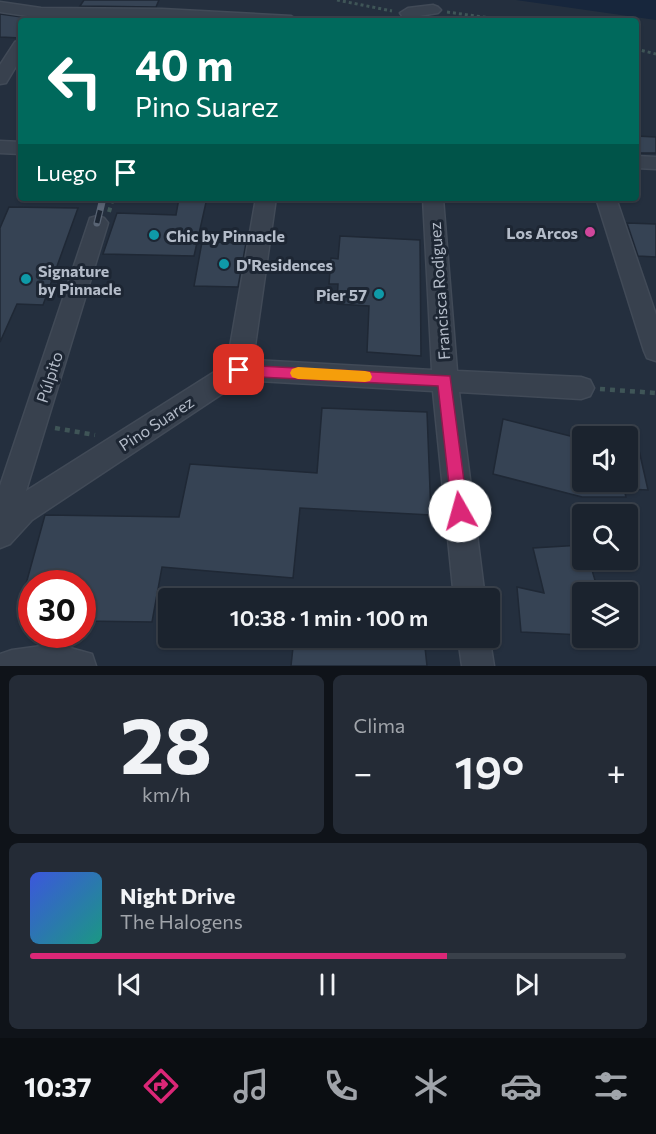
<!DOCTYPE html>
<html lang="es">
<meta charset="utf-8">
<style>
:root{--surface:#1b232e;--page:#242b36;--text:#f1f3f6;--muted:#a0a4aa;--line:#39404a;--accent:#db2777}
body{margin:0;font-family:Commissioner,sans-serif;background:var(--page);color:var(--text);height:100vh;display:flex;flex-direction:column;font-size:22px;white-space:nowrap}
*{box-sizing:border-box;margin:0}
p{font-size:20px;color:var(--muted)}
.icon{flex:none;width:33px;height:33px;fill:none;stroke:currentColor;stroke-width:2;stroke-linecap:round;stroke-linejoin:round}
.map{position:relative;height:666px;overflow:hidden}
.drawer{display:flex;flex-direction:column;gap:9px;padding:9px;background:#0f1319;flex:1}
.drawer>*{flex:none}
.banner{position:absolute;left:18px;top:18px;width:621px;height:183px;border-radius:6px;box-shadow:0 2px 4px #0004,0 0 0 2px var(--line);background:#00695c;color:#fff;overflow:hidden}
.fabs{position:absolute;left:572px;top:426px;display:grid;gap:12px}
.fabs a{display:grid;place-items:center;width:66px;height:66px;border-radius:6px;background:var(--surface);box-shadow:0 2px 4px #0004,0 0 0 2px var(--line);font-size:30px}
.speed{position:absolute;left:18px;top:570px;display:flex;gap:12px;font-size:30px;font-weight:700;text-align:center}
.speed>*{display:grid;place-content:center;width:78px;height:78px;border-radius:50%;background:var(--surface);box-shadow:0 2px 4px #0004,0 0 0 2px var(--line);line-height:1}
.speed .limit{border:9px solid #d22;background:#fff;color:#111}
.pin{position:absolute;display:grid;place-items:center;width:51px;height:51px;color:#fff;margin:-26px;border-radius:12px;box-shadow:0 3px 9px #0006}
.me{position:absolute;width:66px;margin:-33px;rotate:353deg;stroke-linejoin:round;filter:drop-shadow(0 0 4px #0008)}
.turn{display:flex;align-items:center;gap:21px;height:126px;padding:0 18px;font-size:27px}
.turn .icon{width:78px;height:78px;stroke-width:2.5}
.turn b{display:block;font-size:42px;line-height:51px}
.then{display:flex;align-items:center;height:57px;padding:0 18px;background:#0003;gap:12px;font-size:22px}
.big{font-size:45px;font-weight:600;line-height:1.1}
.drawer .card{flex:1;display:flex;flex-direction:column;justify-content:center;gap:9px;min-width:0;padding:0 21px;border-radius:9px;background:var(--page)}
.drawer .dial{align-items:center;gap:0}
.dial b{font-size:78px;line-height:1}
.song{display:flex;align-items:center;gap:18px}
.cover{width:72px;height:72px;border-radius:9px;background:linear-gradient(135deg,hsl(230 70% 55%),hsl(170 70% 35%))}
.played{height:6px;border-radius:3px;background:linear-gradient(90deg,var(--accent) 70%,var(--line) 70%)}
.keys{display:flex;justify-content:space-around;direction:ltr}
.heat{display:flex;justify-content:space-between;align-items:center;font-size:33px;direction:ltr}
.drawer .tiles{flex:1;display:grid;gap:9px;grid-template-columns:1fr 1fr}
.card:last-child{grid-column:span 2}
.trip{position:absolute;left:158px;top:588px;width:342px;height:60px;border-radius:6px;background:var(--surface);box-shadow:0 2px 4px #0004,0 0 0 2px var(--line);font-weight:600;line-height:60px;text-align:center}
.dock{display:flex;height:96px;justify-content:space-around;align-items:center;background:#0b0e12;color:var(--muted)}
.dock .icon{width:42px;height:42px}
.dock .selected{color:var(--accent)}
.dock b{font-size:27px;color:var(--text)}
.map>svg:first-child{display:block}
.water{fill:#17263c}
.building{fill:#364354;stroke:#1f2835;stroke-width:1.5}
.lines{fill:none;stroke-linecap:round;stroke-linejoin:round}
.minor-casing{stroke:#414a57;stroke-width:3}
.path-far2{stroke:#3f5557;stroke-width:3;stroke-dasharray:3 3;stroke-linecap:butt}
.path-far1{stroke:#3f5557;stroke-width:4;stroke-dasharray:4.5 4.5;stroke-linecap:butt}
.path{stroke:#3f5557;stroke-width:4.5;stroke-dasharray:5 5;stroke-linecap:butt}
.minor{fill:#38414e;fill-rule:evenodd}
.rail-casing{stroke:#5a6575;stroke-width:7}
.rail{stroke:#1d2633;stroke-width:4.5;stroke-dasharray:13;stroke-linecap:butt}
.route{fill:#db2777;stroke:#8e194d;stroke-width:1.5}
.slow{fill:#f59e0b}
.hotel-dot{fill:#d1479c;stroke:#1d2633;stroke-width:2}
.culture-dot{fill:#0f9aa8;stroke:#1d2633;stroke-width:2}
.labels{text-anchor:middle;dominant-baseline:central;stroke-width:6;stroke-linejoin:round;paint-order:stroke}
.poi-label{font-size:16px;font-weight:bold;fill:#b4bcc9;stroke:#1d2633;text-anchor:start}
.street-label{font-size:16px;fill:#b4bcc9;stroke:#1d2633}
</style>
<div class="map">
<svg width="656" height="666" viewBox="0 0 656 666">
<rect width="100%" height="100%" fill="#242f3e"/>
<path class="water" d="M516 0H656V20Z"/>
<g class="building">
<path d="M84 0H159L156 7 80 6Z"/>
<path d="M0 14 29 18 21 21V38L0 37Z"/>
<path d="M636 136 656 137V153H636Z"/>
<path d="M179 198H207L194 256 103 254 117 213 176 215Z"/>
<path d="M9 207 78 208 43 305 17 304 0 342V228Z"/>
<path d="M627 223 656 224V257L638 256Z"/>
<path d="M340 236 420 240 421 356 367 352 369 306 337 304 338 284H329L331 258 338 259Z"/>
<path d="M202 242 246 243 238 287 194 286Z"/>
<path d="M322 408 427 412 431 515 300 508 293 578 162 567 152 622 82 621V584H26L45 515 179 517 190 464 317 473Z"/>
<path d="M503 419 582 439V482H622L626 497H582L493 474Z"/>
<path d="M634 428 648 490 627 489V429Z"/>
<path d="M582 545V560H589L597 587 578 588 582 612V635L521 632 517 587 544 593 533 548Z"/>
<path d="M294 638H424L427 666H291Z"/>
</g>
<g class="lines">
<defs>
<g id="minor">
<path d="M0 2 41 8 162 9 291 16 299 21 41 18 0 12Z"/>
<path d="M433 5 438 7 441 10 438 13 419 16 422 21H406L400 13 408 8Z"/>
<path d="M21 40V58L6 83 0 84V65L15 42Z"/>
<path d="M0 141 21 142V154L0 153Z"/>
<path d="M636 156 656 157V169L636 168Z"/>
<path d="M256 198H276L253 360 432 370 423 198H443L457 371 581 377 590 380 594 388 590 396 581 399 459 392 485 598H454L433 391 243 380 32 520 10 544 0 548V486L90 218 97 216 104 218 108 223 26 491 227 364Z"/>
<path d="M596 198H616L656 315V361L647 358 644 351Z"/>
<path d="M489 635 494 666H462L458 638H489Z"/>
<path d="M56 644 92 654 96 666H0V654L12 650Z"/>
</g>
</defs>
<use href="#minor" class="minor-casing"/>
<g class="path-far2">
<path d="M337 0 392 11"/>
<path d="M447 12 512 21"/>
<path d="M636 49 656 54"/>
</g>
<path class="path-far1" d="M109 212 113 198"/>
<g class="path">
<path d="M600 389 656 393"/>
<path d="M55 428 95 435"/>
</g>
<use href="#minor" class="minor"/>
<defs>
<path id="rail" d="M97 223 103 198"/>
</defs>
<use href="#rail" class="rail-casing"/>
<use href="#rail" class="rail"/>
</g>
<path class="route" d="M239 365 450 376 468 511 466 517 460 519 454 517 452 511 438 386 239 376 234 374 232 370 234 366Z"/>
<path class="slow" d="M298 367 365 371 370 372 372 377 370 381 365 382 298 379 292 377 290 373 292 369Z"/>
<circle class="hotel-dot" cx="590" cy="232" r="6"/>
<g class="culture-dot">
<circle cx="154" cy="235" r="6"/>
<circle cx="224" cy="264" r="6"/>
<circle cx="26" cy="279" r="6"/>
<circle cx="379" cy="294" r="6"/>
</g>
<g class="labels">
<g class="poi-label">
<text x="578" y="232" text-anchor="end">Los Arcos</text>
<text x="166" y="235">Chic by Pinnacle</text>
<text x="236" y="264">D'Residences</text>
<text x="38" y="270">Signature<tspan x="38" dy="18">by Pinnacle</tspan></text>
<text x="367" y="294" text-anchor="end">Pier 57</text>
</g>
<g class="street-label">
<text transform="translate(439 291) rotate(-94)">Francisca Rodiguez</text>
<text transform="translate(49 377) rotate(-72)">Púlpito</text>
<text transform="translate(156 423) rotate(-33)">Pino Suarez</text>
</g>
</g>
</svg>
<div class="fabs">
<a><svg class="icon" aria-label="sound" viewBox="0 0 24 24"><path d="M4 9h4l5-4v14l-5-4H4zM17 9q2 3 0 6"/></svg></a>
<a><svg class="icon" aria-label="search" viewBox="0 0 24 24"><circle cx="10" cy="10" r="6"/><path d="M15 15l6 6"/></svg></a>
<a><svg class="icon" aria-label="layers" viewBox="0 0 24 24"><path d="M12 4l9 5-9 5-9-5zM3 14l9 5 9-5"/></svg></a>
</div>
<div class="speed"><div class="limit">30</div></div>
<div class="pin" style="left:239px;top:370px;background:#d93025"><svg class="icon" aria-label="arrive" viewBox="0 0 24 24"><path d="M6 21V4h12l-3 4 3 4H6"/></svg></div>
<svg class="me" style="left:460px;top:511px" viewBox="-20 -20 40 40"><circle r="19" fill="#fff"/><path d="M0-13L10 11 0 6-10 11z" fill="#db2777"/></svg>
<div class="trip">10:38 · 1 min · 100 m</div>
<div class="banner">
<div class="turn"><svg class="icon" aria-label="left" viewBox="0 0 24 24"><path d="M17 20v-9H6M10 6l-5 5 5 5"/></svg><div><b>40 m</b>Pino Suarez</div></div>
<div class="then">Luego<svg class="icon" aria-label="arrive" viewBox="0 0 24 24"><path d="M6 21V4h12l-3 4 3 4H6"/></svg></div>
</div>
</div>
<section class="drawer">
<div class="tiles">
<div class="card dial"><b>28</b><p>km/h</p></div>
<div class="card"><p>Clima</p>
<div class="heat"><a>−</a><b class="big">19°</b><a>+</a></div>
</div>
<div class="card">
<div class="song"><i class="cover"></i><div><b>Night Drive</b><p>The Halogens</p></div></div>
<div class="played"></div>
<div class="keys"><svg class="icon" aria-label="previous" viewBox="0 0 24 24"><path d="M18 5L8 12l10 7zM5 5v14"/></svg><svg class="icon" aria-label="pause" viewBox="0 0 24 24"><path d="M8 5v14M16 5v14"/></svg><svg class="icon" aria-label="next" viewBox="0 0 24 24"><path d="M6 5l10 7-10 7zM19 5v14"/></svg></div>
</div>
</div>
</section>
<nav class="dock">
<b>10:37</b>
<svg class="icon selected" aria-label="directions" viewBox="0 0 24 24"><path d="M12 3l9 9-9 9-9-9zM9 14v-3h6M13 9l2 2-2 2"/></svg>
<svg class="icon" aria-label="music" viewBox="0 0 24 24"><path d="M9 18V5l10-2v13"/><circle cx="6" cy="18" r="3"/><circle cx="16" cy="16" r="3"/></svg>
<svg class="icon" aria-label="phone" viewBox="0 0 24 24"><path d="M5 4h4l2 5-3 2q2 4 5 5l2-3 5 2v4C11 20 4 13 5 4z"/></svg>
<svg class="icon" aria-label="climate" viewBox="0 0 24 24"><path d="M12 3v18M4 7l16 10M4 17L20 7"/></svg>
<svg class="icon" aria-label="car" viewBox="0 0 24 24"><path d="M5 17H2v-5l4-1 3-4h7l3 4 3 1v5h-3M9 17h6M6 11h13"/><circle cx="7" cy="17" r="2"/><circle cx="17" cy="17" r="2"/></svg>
<svg class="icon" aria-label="filters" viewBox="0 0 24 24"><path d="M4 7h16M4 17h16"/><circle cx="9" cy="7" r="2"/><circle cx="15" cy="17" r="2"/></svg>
</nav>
